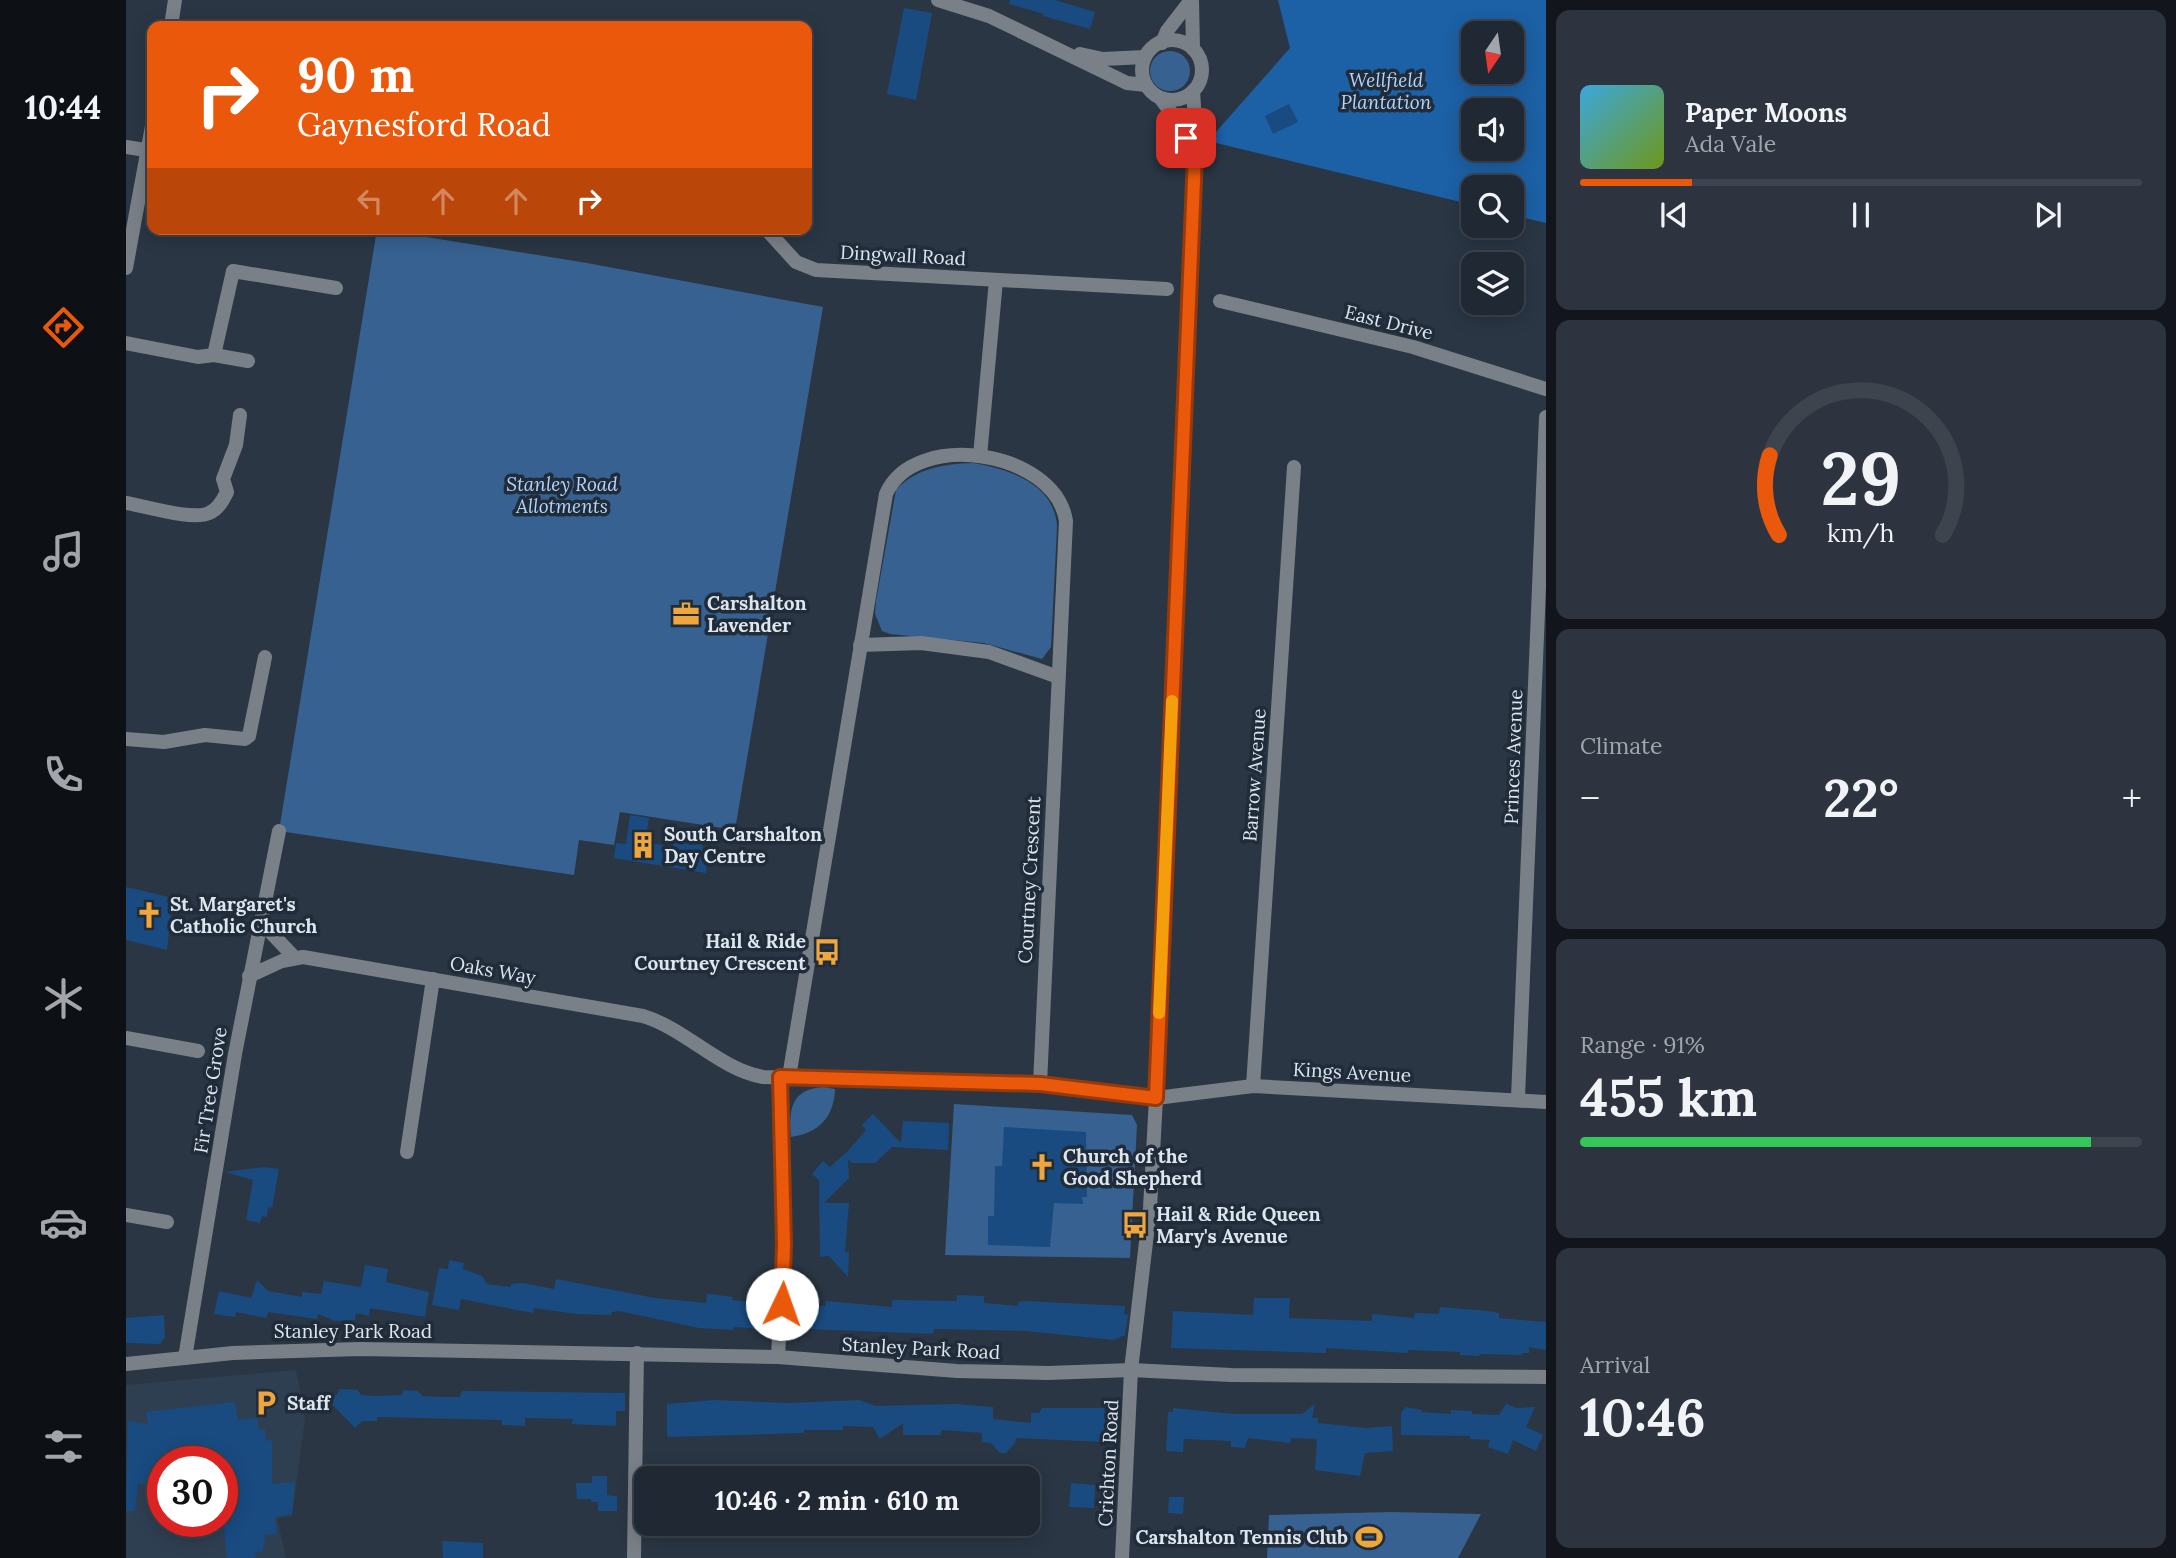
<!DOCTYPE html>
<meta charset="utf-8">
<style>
:root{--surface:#202833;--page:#2d343f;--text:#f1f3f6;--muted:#a2a6ac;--line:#3d444e;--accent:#ea580c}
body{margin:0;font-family:Lora,serif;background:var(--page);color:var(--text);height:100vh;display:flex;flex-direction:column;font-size:26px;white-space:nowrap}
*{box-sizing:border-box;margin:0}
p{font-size:23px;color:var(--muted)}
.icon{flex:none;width:38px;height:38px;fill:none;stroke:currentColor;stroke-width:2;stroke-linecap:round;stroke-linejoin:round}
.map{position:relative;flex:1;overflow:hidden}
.details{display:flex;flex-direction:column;gap:10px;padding:10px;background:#12161c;width:630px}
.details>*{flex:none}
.guide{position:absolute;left:21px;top:21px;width:665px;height:214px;border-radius:14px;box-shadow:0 4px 18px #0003,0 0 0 2px var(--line);background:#ea580c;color:#fff;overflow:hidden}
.needle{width:46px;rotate:193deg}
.fabs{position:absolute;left:1335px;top:21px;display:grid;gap:14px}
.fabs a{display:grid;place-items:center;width:63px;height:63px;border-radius:14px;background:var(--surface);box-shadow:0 4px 18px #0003,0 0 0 2px var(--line);font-size:35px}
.speed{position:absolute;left:21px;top:1446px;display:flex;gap:14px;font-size:35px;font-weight:700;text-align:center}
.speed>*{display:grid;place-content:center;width:91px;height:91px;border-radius:50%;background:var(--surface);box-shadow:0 4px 18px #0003,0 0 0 2px var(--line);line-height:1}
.speed .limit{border:10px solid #d22;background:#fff;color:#111}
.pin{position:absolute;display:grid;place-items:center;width:60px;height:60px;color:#fff;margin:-30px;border-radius:14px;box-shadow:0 4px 10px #0006}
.me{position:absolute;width:77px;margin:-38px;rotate:3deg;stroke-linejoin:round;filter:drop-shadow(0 0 5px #0008)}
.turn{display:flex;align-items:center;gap:24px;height:147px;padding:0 35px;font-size:32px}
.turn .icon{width:91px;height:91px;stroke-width:2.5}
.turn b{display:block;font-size:49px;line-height:60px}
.lanes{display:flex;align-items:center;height:66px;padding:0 35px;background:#0003;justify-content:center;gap:35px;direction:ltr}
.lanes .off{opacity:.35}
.big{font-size:52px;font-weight:700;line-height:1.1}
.details .widget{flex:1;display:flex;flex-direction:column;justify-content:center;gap:10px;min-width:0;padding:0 24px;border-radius:14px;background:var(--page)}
.details .dial{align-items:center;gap:0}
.dial svg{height:182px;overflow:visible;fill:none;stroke:var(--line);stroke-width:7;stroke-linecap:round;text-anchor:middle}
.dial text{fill:var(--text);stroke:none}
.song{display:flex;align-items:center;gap:21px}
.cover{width:84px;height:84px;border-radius:10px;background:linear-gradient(135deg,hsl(200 70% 55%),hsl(80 70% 35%))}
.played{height:7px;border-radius:4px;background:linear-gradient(90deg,var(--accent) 20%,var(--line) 20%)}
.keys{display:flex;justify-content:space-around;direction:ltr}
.heat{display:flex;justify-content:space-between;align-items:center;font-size:38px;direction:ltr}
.charge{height:10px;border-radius:5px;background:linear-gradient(90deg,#34c759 91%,var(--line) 0)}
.trip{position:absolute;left:508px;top:1466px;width:406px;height:70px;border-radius:14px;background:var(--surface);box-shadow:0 4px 18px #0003,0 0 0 2px var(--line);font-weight:700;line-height:70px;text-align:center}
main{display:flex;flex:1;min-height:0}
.tabs{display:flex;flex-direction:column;width:126px;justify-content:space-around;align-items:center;background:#0d1014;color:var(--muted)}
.tabs .icon{width:49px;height:49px}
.tabs .current{color:var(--accent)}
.tabs b{font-size:32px;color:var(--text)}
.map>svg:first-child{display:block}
.built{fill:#2f3f52;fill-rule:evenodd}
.green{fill:#376190}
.forest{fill:#1c60a5;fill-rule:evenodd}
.building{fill:#194b81}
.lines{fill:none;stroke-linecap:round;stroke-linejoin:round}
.minor{stroke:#7a8087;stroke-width:14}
.tertiary{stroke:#7a8087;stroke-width:14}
.route-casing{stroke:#983908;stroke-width:18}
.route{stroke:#ea580c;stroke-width:12}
.slow{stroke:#f59e0b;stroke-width:12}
.labels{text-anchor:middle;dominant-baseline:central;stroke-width:7;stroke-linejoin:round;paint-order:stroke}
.park-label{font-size:19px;font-style:italic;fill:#b3d4fa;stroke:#202c39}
.street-label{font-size:19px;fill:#dde5ee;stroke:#202c39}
.poi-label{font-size:19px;font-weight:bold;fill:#dde5ee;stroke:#202c39;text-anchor:start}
</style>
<main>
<nav class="tabs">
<b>10:44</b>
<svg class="icon current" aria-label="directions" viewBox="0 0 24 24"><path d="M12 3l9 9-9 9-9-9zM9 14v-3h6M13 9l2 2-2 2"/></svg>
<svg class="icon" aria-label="music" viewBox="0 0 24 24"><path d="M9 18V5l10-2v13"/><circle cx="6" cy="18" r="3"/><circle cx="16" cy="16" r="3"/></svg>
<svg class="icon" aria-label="phone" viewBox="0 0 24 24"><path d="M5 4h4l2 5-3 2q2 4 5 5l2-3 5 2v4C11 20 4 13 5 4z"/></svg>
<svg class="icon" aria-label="climate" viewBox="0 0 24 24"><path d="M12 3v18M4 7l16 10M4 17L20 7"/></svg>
<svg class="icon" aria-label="car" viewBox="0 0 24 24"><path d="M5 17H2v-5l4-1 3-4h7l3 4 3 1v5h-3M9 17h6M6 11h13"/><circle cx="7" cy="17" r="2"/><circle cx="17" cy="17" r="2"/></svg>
<svg class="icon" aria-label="filters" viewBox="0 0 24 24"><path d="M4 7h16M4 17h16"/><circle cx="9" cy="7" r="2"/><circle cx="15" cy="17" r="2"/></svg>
</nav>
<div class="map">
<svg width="1420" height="1558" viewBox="0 0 1420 1558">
<rect width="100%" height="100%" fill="#2a3644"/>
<path class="built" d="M170 1370 179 1418 166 1516 151 1518 160 1558H0V1385ZM37 1461H96V1521H37Z"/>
<g class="green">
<circle cx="1044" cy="71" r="20"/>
<path d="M251 229 461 263 697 307 609 830 494 812 488 845 453 840 448 875 153 831Z"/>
<path d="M847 463C883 469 929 484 931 527L925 647 916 659 858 643 764 634 756 631 749 614 750 601 770 490C790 468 818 464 847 463Z"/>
<path d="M698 1087 709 1089C708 1117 693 1133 665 1137 662 1108 666 1089 698 1087Z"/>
<path d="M828 1104 1006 1115 1011 1125 1004 1258 819 1255Z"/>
<path d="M1265 1512 1355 1514 1332 1558H1141L1143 1515Z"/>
</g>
<path class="forest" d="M1152 0H1420V223L1386 215V187H1348L1347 205 1082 141 1164 48ZM1348 33H1386V72H1348ZM1348 110H1386V149H1348Z"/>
<g class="building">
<path d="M884 0H929L969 12 964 29 917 16 918 14 883 4Z"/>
<path d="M778 8 806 13 790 100 761 94Z"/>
<path d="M1163 104 1172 122 1147 134 1139 116Z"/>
<path d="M504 815 523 818 519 842 547 847 549 832 578 836 576 852H582L580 873 488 858 490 843 500 844Z"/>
<path d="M0 887 47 898 41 950 0 940Z"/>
<path d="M747 1114 775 1143 777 1121 823 1123 822 1150 766 1147 749 1163H726L722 1159 723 1178 698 1203H723L719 1252H723L722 1277 703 1256 694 1257 693 1180 686 1174 697 1161 704 1167 722 1151 740 1130 736 1125Z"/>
<path d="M878 1127 960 1132 961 1197H956L957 1204 928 1203 924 1247 862 1245V1216H868L869 1166H876Z"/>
<path d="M138 1167 153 1169 146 1208 142 1207 141 1217 136 1216 134 1223 120 1220 127 1180 99 1172Z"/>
<path d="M323 1260 338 1263 337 1269 356 1276 361 1284 385 1287V1284L397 1283 428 1289 430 1279 529 1298 580 1303 581 1294H585L607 1297 606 1300 642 1303V1318H638L636 1329 608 1327 607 1330 573 1328 493 1311 486 1312 485 1315 450 1314 408 1308 407 1313 335 1299 333 1310 306 1305 313 1268 322 1269Z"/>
<path d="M239 1265 262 1269 260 1282 303 1292 299 1317 244 1308 243 1316 230 1313 229 1320 209 1321 192 1314 191 1319 142 1312 140 1318 110 1312 109 1317 88 1314 93 1291 125 1298 131 1280 142 1291 176 1297V1292L195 1294 198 1281 235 1287Z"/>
<path d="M831 1295 858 1296V1303L892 1306V1302L898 1301 999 1306 998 1314 1002 1315 999 1335 988 1340 900 1331 808 1329 807 1334 680 1329V1310H685V1305L699 1306 700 1301 766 1307V1300L831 1301Z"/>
<path d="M1128 1298H1164L1163 1318 1246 1321V1314L1288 1318 1289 1313 1313 1314 1314 1307 1363 1311 1373 1313V1318L1420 1322V1350L1403 1347V1353H1396V1355L1354 1354 1353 1356 1334 1355V1352L1282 1350 1281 1353 1200 1348V1353L1045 1348 1047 1311 1127 1315Z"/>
<path d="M38 1315 39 1337 34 1344 0 1343V1318Z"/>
<path d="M214 1389 232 1390 235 1395 250 1396 275 1395 278 1390 292 1391 296 1396 317 1397H334L336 1391 499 1393V1411H490V1426L446 1424 447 1419 399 1418V1426L376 1425V1420L251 1417V1421H236L229 1428 196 1394 211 1395Z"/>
<path d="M588 1400 661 1403 733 1400 750 1406 830 1404 867 1407V1419L905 1423V1413H913L916 1408H978V1411L988 1412 987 1428H980L979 1442 890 1438 889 1443 880 1453H874L865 1443 856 1442V1433L815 1430V1435H777V1423L754 1439 747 1427 717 1426V1430H678V1433L541 1437V1404Z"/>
<path d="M109 1402 112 1420 131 1418 133 1430 139 1429 140 1441 146 1440V1484L169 1482 166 1514 149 1517 151 1534 139 1535 137 1551 128 1553 130 1558H101L96 1511V1461H37V1482L12 1484 9 1511H0L2 1421 22 1424 20 1412Z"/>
<path d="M1189 1404 1186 1418H1192V1423L1240 1428 1266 1426 1267 1451 1239 1453 1234 1476 1189 1470 1191 1439 1165 1438 1164 1443 1122 1438 1119 1448 1105 1447V1441L1058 1439 1057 1452 1040 1451 1042 1412H1047V1408L1109 1414H1176Z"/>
<path d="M1380 1404 1391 1408 1409 1407 1400 1427 1417 1435 1410 1451 1387 1440 1382 1454 1362 1447 1364 1440 1344 1439V1436L1275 1435V1413L1279 1407 1296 1410V1412L1325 1414V1410L1346 1411V1414L1373 1415Z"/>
<path d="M466 1476H481V1495L491 1496V1511H472V1502H465V1499H451L450 1483H466Z"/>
<path d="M945 1483 969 1485 968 1508 943 1507Z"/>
<path d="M1043 1497H1058L1057 1514 1042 1513Z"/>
<path d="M316 1541 357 1543V1558H317Z"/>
</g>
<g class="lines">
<g class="minor">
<path d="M812 0 863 16 1001 83 1020 85"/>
<path d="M1066 0 1067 49"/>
<path d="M45 26 49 0"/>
<circle cx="1046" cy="70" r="30"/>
<path d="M1036 43 1041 31 1065 0"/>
<path d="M954 54 977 59 1019 57"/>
<path d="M1035 99 1050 119 1068 155"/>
<path d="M0 147 26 151"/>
<path d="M640 229 670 262 690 270 1041 289"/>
<path d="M0 268 26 126"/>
<path d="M1094 301 1287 347 1420 389"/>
<path d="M0 343 72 357 88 355 122 361"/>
<path d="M88 355 107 271 210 288"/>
<path d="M854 456 870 280"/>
<path d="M0 503C19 506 67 521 83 513 92 510 97 500 101 492L97 479 110 445 114 415"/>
<path d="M734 645 795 643 863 652 932 677"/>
<path d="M0 739 38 742 79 735 119 739 123 736 139 657"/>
<path d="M134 921 168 957"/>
<path d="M123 976 156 961 177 957 517 1016C560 1029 593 1069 637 1077L914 1084 1030 1098 1127 1086 1420 1102"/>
<path d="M0 1038 72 1051"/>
<path d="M663 1077 760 494C788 429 929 450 940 521L914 1084"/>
<path d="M1127 1086 1168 467"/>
<path d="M1392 1098 1420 417"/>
<path d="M281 1152 307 979"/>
<path d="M0 1215 41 1222"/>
<path d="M652 1357 658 1244 654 1077"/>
<path d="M59 1358 109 1054 153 831"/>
<path d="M508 1558 511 1353"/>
<path d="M996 1558 1005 1370 1024 1208 1030 1098 1070 137 1067 91"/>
</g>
<path class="tertiary" d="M0 1364 107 1353 234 1349 652 1357 831 1371 922 1373 1005 1370 1105 1375 1420 1377"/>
</g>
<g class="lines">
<defs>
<path id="route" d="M656 1304 658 1244 654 1077 914 1084 1030 1098 1069 156 1060 138"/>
</defs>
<use href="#route" class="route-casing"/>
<use href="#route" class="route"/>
<path class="slow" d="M1033 1013 1046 701"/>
</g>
<defs>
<symbol id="office-bare" viewBox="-9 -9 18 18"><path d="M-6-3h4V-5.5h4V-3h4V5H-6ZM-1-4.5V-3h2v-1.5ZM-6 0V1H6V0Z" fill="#efa73d" stroke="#202c39" stroke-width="2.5" paint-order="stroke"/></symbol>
<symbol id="building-bare" viewBox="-9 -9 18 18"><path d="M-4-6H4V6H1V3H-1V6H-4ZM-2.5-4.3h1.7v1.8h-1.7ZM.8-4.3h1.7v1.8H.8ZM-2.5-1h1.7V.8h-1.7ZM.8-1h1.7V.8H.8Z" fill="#efa73d" stroke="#202c39" stroke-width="2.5" paint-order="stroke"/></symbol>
<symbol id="church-bare" viewBox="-9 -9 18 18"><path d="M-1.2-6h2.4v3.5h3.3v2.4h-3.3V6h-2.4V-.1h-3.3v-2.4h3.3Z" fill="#efa73d" stroke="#202c39" stroke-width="2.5" paint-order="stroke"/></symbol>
<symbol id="bus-bare" viewBox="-9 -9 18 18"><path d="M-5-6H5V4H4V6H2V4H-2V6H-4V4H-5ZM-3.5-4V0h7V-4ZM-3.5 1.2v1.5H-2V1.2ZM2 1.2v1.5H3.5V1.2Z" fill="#efa73d" stroke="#202c39" stroke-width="2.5" paint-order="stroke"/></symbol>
<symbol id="parking-bare" viewBox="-9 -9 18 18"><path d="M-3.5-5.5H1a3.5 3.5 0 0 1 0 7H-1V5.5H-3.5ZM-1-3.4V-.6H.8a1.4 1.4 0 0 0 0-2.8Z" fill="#efa73d" stroke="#202c39" stroke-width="2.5" paint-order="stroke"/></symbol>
<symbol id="stadium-bare" viewBox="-9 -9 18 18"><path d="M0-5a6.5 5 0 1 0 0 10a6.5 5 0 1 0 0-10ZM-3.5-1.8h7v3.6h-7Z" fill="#efa73d" stroke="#202c39" stroke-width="2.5" paint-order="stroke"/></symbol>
</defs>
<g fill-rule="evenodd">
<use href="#office-bare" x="541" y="595" width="38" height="38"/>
<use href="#building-bare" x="498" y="826" width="38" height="38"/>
<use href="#church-bare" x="4" y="896" width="38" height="38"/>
<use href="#bus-bare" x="682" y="933" width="38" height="38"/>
<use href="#church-bare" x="897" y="1148" width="38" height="38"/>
<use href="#bus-bare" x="990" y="1206" width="38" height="38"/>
<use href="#parking-bare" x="121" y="1384" width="38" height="38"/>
<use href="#stadium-bare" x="1224" y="1518" width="38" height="38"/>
</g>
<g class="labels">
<g class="park-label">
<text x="1260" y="80">Wellfield<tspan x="1260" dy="22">Plantation</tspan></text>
<text x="436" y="484">Stanley Road<tspan x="436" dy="22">Allotments</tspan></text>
</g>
<g class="street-label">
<text transform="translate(777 255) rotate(3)">Dingwall Road</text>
<text transform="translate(1263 322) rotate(14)">East Drive</text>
<text transform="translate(1387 757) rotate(-88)">Princes Avenue</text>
<text transform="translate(1128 775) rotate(-86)">Barrow Avenue</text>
<text transform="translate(903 880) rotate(-87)">Courtney Crescent</text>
<text transform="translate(367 970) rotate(10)">Oaks Way</text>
<text transform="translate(1226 1072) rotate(3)">Kings Avenue</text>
<text transform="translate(84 1090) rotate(-81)">Fir Tree Grove</text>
<text x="227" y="1331">Stanley Park Road</text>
<text transform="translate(795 1348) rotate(3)">Stanley Park Road</text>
<text transform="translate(982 1463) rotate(-87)">Crichton Road</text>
</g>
<g class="poi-label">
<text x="581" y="603">Carshalton<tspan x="581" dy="22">Lavender</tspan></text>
<text x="538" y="834">South Carshalton<tspan x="538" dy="22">Day Centre</tspan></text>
<text x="44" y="904">St. Margaret's<tspan x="44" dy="22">Catholic Church</tspan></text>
<text x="680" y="941" text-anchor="end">Hail &amp; Ride<tspan x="680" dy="22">Courtney Crescent</tspan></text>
<text x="937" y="1156">Church of the<tspan x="937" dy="22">Good Shepherd</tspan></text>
<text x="1030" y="1214">Hail &amp; Ride Queen<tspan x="1030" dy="22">Mary's Avenue</tspan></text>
<text x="161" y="1403">Staff</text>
<text x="1222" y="1537" text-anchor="end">Carshalton Tennis Club</text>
</g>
</g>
</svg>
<div class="fabs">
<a><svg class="needle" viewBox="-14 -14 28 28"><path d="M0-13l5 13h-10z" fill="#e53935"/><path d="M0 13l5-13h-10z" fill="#a2a6ac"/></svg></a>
<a><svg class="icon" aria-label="sound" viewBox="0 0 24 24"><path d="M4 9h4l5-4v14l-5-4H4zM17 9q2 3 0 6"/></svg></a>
<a><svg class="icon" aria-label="search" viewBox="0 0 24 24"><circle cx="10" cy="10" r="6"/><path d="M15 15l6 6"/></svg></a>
<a><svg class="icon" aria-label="layers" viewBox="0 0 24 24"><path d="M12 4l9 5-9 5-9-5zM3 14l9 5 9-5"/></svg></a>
</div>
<div class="speed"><div class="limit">30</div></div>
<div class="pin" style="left:1060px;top:138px;background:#d93025"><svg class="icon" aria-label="arrive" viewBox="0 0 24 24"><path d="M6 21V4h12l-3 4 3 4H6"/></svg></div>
<svg class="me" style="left:656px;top:1304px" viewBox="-20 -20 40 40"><circle r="19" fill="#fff"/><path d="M0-13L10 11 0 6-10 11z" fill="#ea580c"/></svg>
<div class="trip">10:46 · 2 min · 610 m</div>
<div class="guide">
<div class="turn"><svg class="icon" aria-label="right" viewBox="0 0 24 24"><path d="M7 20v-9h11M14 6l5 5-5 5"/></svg><div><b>90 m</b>Gaynesford Road</div></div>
<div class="lanes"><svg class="icon off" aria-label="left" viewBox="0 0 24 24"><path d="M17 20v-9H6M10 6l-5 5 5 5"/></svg><svg class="icon off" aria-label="ahead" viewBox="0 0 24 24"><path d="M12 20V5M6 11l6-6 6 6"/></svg><svg class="icon off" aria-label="ahead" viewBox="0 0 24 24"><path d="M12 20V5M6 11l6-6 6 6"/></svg><svg class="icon" aria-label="right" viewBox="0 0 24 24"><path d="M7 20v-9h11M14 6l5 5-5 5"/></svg></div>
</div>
</div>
<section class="details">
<div class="widget">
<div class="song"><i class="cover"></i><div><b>Paper Moons</b><p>Ada Vale</p></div></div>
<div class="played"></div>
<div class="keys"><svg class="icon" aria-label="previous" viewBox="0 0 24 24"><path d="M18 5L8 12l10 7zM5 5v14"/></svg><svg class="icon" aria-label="pause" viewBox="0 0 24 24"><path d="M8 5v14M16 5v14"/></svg><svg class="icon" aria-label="next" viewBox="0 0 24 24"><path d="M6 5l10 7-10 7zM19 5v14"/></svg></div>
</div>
<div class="widget dial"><svg viewBox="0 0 100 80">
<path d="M14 69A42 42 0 1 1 86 69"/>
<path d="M14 69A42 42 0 0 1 10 34" stroke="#ea580c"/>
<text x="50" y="56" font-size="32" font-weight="700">29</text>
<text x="50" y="72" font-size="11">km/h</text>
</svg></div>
<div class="widget"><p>Climate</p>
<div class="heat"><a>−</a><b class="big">22°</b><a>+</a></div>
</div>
<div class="widget"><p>Range · 91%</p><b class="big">455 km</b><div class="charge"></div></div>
<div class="widget"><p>Arrival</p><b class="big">10:46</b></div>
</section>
</main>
